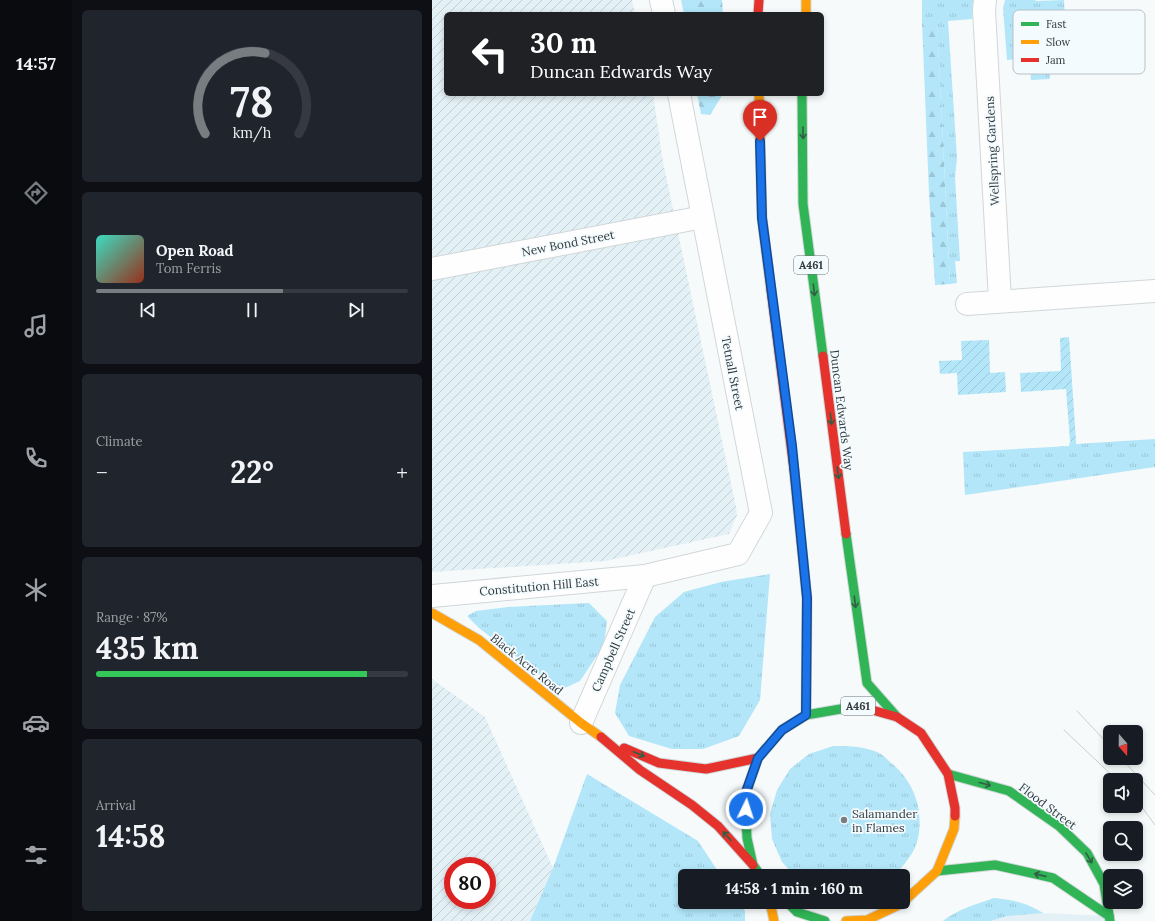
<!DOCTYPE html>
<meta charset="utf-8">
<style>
:root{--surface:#171b24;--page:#20242c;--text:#f1f3f6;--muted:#9ea1a6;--line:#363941;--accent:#777d80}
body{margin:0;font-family:Lora,serif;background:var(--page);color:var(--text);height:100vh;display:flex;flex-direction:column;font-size:15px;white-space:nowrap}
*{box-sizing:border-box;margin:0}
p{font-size:13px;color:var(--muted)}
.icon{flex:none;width:22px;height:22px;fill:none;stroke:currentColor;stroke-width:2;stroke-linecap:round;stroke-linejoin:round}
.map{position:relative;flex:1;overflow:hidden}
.drawer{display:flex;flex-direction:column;gap:10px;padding:10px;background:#0d0f14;width:360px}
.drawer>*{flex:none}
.banner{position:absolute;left:12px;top:12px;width:380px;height:84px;border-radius:6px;box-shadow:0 2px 6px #0003;background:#202124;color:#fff;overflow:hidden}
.needle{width:26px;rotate:160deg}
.fabs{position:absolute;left:671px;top:725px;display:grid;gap:8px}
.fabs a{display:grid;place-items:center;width:40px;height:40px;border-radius:6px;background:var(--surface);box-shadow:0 2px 6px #0003;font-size:20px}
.speed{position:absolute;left:12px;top:857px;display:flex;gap:8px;font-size:20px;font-weight:700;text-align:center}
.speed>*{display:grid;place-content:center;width:52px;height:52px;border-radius:50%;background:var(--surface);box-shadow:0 2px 6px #0003;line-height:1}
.speed .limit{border:6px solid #d22;background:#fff;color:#111}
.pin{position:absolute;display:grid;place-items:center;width:34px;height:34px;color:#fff;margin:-41px -17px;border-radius:50% 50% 50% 0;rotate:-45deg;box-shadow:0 0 4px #0007}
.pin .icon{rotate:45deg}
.me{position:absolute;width:44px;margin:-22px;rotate:4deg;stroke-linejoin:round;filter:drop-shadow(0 0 3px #0008)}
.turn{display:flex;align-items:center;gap:14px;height:84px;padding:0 20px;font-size:18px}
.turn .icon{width:52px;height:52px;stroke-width:2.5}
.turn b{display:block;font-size:28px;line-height:34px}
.big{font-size:30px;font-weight:800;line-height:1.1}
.drawer .card{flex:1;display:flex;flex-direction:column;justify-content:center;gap:6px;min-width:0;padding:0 14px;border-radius:6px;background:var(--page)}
.drawer .dial{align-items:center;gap:0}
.dial svg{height:104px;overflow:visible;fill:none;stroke:var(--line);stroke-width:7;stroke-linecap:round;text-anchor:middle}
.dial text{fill:var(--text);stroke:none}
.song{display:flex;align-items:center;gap:12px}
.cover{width:48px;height:48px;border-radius:6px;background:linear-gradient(135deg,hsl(170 70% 55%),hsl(10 70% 35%))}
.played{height:4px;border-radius:2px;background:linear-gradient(90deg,var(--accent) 60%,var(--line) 60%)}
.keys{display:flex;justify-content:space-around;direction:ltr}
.heat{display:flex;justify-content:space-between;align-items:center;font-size:22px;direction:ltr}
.charge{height:6px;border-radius:3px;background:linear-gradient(90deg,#34c759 87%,var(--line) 0)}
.trip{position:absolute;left:246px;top:869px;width:232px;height:40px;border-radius:6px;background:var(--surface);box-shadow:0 2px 6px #0003;font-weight:800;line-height:40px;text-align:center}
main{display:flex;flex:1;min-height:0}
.menu{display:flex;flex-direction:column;width:72px;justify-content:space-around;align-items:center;background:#090b0e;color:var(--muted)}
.menu .icon{width:28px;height:28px}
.menu .selected{color:var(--accent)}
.menu b{font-size:18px;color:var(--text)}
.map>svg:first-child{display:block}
.built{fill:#e3f0f5}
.industrial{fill:url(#industrial-furrows);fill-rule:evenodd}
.grass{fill:url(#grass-tufts)}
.forest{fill:url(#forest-firs)}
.garden{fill:url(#garden-furrows)}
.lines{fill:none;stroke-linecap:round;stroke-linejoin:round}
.street-casing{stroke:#d1d7d9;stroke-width:24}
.fast-casing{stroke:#d1d7d9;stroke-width:11}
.slow-casing{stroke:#d1d7d9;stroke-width:11}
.jam-casing{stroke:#d1d7d9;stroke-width:11}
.street{stroke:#fefefe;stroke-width:22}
.fast{stroke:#30b455;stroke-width:9}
.slow{stroke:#ff9f0a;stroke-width:9}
.jam{stroke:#e5322d;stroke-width:9}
.tram{stroke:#cdcfcf;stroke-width:1}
.oneway{stroke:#315f44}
.route-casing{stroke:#114b97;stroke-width:10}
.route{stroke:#1a73e8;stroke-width:7}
.poi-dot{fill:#777d80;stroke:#f3fbfe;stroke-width:1.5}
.labels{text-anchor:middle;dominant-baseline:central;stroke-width:3.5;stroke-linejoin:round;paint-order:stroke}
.shield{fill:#f3fbfe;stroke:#6c7477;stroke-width:1}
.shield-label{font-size:11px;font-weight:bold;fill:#323a3d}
.street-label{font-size:12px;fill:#323a3d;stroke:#f3fbfe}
.poi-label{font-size:12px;fill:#323a3d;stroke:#f3fbfe;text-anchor:start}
.key{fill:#f3fbfe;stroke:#b9c1c4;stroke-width:1}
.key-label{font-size:11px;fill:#323a3d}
</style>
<main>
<nav class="menu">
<b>14:57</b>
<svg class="icon selected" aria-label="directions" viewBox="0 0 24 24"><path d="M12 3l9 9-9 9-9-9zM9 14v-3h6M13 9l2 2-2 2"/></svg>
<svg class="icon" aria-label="music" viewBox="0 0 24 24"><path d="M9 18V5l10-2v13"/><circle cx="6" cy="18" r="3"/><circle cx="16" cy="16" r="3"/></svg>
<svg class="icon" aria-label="phone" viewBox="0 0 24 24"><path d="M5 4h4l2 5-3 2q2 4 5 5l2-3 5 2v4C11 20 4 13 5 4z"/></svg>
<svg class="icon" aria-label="climate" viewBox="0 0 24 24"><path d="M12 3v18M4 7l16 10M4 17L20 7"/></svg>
<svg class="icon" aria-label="car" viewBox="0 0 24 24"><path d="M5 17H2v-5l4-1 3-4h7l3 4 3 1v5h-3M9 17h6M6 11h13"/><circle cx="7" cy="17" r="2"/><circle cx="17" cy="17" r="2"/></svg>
<svg class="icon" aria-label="filters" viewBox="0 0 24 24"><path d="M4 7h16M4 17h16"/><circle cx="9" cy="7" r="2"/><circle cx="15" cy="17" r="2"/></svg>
</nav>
<section class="drawer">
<div class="card dial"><svg viewBox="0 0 100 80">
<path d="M14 69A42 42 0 1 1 86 69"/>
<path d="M14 69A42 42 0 0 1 60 7" stroke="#777d80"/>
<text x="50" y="56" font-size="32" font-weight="700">78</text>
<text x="50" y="72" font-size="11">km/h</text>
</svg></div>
<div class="card">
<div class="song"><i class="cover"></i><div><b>Open Road</b><p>Tom Ferris</p></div></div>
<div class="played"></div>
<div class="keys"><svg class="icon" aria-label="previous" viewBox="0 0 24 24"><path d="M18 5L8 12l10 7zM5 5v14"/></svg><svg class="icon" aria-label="pause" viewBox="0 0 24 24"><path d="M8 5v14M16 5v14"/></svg><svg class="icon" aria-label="next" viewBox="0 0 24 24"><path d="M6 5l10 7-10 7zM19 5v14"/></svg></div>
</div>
<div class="card"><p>Climate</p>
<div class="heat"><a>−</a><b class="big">22°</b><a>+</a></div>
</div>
<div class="card"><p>Range · 87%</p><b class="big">435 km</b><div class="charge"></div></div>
<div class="card"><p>Arrival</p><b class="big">14:58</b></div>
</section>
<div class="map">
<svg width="723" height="921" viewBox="0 0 723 921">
<defs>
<pattern id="industrial-furrows" width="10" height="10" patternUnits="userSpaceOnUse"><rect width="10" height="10" fill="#e3f0f5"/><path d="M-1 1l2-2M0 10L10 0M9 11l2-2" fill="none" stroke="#c3cfd3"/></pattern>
<pattern id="grass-tufts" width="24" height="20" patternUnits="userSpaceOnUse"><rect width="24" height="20" fill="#b2e6f8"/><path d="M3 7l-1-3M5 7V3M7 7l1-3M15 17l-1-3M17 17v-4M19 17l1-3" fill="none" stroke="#9ac6d6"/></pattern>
<pattern id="forest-firs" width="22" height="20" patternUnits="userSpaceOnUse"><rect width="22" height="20" fill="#b2e6f8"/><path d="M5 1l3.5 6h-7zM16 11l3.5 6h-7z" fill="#9ac6d6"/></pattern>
<pattern id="garden-furrows" width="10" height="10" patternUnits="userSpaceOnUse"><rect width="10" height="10" fill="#b2e6f8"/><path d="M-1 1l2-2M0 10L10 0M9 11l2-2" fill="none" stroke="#9ac6d6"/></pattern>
</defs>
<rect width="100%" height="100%" fill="#f6fafb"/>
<path class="built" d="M562 898 580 900 596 905 611 913 677 916 678 921H511L516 917 537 907Z"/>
<g class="industrial">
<path d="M0 0H200L203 14H14V94H221L231 162 304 507 305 515 297 534 173 561 0 572Z"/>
<path d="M0 679 53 717 121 868 98 921H0ZM21 866H55V900H21Z"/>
</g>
<g class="grass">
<path d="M490 0H541L540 19 516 21 525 158 523 177 528 261H523L525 283 518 284 505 22H490Z"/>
<path d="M573 0H603L604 1 632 0 635 60 616 61 618 79 599 80 597 58 575 60 571 8Z"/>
<path d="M723 439V467L533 495 531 452 637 446 638 441H644V444Z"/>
<path d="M338 574 328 700 307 736 271 749H240L197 736 183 713 188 685 223 617 252 592 289 582Z"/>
<path d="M157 603 175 621 172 645 148 681 133 688 116 681 47 628 35 616 44 611 76 607Z"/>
<path d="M401 746C417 746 434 746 449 754 452 756 455 759 458 762 481 780 492 808 486 838 483 853 472 865 462 876H363L350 862 340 839 338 814 345 790 358 769 377 754Z"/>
<path d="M155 774 266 841 289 876H253V902H307L313 911V921H98L121 868Z"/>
<path d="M562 898C582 900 594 903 611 913L575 916 558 921H511C526 909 545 904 562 898Z"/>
</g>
<g class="forest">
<path d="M249 0H290L291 14H252Z"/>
<path d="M505 21 518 284 503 285 497 193 490 22Z"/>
<path d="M265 94H291L278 115 269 114Z"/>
</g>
<g class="garden">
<path d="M637 337 644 441H638L634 389 589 392 588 373 629 371 628 338Z"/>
<path d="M557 340 558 373 573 372 574 392 526 395 525 373 508 374 507 361 530 360 529 341Z"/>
</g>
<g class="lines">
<defs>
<g id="street">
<path d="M229 0 232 14"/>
<path d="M553 0 552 10 568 301"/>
<path d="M0 269 271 217"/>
<path d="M535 304 723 291"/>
<path d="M0 596 213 576 306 554 329 513 247 94"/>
<path d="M149 723 213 576"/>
</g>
<g id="fast">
<path d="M370 94 371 204 391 356"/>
<path d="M414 534 435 683 465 717"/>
<path d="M516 774 577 791 627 826 655 853 672 884 678 921"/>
<path d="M505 871 563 865 621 878 677 916"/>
<path d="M329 876 321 865 315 838 313 795 326 758 350 730 374 715 426 706 433 708"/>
<path d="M355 902 365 912 393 921"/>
</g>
<g id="slow">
<path d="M374 0V14"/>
<path d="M327 94 330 218 339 290"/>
<path d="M362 470 375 599 374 715"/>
<path d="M0 613 47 640 149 723 169 737"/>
<path d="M338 902 342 921"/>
<path d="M414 921 435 920 469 904 505 871 522 829 523 816"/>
</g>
<g id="jam">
<path d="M326 14 327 0"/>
<path d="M339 290 362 470"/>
<path d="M391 356 414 534"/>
<path d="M433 708 465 717 489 733 516 774 523 808V816"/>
<path d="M169 737 208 770 260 805 286 826 321 865"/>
<path d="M192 748 227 763 274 769 326 758"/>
</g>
</defs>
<use href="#street" class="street-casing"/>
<use href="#fast" class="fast-casing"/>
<use href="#slow" class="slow-casing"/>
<use href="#jam" class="jam-casing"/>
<use href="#street" class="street"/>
<use href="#fast" class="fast"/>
<use href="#slow" class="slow"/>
<use href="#jam" class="jam"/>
<g class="tram">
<path d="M645 711 678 746"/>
<path d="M632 730 685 780"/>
<path d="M689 758 723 795"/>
<path d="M704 799 723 825"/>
</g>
</g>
<defs><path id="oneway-shaft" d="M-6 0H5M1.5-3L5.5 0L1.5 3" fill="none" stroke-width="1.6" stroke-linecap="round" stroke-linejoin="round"/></defs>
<g class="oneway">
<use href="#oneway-shaft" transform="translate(371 133) rotate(89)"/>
<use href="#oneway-shaft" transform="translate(382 290) rotate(83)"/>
<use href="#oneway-shaft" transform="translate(399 419) rotate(83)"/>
<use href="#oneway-shaft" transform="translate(406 473) rotate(82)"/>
<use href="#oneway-shaft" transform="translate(423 602) rotate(83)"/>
<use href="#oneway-shaft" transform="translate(207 754) rotate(23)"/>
<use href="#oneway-shaft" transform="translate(553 784) rotate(15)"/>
<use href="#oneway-shaft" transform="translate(295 836) rotate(-132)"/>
<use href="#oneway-shaft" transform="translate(657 858) rotate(59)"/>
<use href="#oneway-shaft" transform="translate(608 875) rotate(-167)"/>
</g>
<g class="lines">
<defs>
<path id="route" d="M314 809 313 795 326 758 350 730 374 715 375 598 360 446 330 218 328 141"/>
</defs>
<use href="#route" class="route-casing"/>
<use href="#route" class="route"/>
</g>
<circle class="poi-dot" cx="412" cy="820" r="4"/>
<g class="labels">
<g class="shield">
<rect x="362" y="256" width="34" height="18" rx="3"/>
<rect x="409" y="697" width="34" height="18" rx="3"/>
</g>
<g class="shield-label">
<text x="379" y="265">A461</text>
<text x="426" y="706">A461</text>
</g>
<g class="street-label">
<text transform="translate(560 151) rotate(-93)">Wellspring Gardens</text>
<text transform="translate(136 243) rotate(-11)">New Bond Street</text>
<text transform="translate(301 373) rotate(79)">Tetnall Street</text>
<text transform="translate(410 410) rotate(83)">Duncan Edwards Way</text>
<text transform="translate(107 586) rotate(-5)">Constitution Hill East</text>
<text transform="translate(181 650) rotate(-66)">Campbell Street</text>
<text transform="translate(95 664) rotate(39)">Black Acre Road</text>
<text transform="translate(616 806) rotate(37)">Flood Street</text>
</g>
<g class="poi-label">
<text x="420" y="813">Salamander<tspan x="420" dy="14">in Flames</tspan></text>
</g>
</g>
<rect x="581" y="10" width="132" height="64" rx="6" class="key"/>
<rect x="589" y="22" width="18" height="4" fill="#30b455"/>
<rect x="589" y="40" width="18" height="4" fill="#ff9f0a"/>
<rect x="589" y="58" width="18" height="4" fill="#e5322d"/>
<g class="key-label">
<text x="614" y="28">Fast</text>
<text x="614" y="46">Slow</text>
<text x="614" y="64">Jam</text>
</g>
</svg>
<div class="fabs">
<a><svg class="needle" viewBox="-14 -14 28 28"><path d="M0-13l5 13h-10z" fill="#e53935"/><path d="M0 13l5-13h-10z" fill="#9ea1a6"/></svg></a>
<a><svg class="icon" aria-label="sound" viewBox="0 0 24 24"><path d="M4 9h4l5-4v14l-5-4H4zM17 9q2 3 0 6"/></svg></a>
<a><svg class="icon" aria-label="search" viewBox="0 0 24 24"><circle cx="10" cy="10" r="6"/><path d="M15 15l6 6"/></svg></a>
<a><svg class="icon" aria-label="layers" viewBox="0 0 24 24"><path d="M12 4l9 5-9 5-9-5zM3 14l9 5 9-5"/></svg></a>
</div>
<div class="speed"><div class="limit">80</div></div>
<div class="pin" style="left:328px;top:141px;background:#d93025"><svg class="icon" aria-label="arrive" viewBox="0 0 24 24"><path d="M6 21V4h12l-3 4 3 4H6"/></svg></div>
<svg class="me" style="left:314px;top:809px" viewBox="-20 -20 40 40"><circle r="17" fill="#1a73e8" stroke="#fff" stroke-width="3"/><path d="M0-11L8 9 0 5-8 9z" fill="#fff"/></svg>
<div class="trip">14:58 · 1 min · 160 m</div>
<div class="banner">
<div class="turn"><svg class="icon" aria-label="left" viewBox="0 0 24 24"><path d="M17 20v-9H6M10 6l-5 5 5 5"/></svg><div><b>30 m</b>Duncan Edwards Way</div></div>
</div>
</div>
</main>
